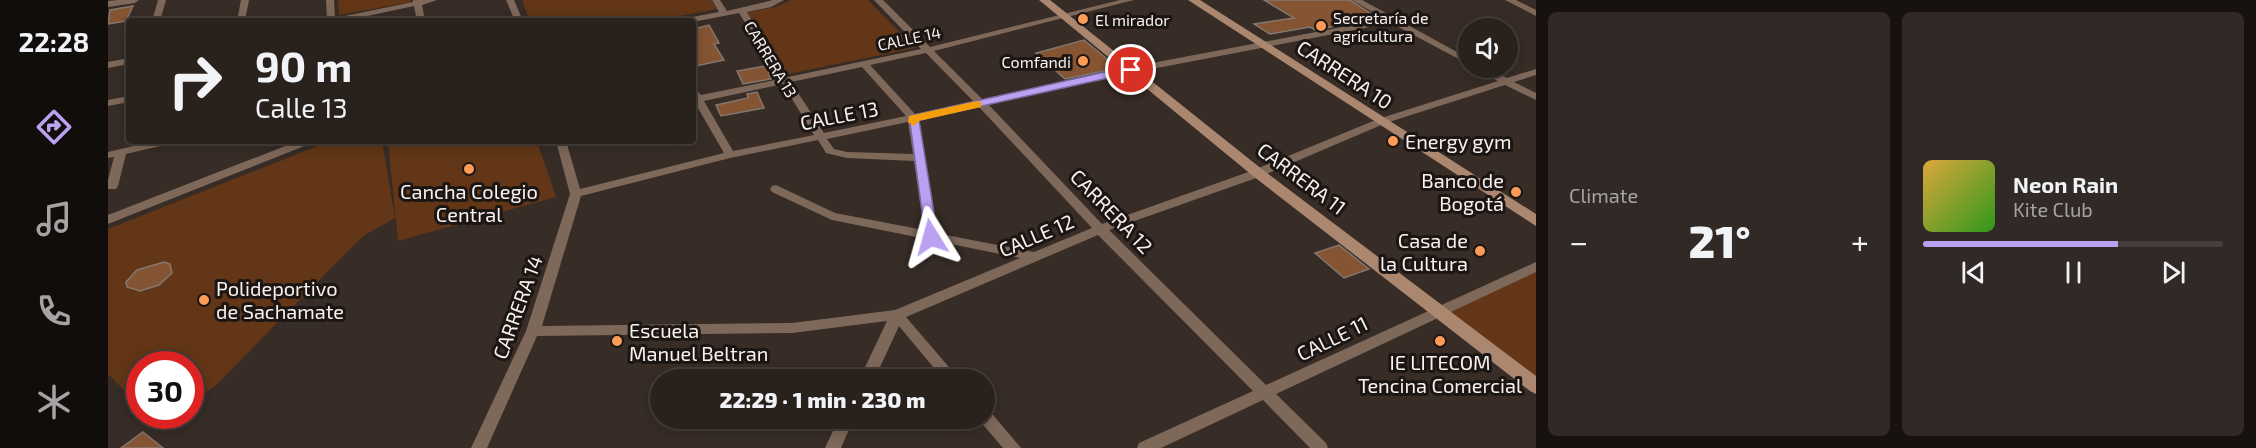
<!DOCTYPE html>
<meta charset="utf-8">
<style>
:root{--surface:#29211c;--page:#312925;--text:#f1f3f6;--muted:#a5a3a3;--line:#453e3b;--accent:#bca0f2}
body{margin:0;font-family:"Exo 2",sans-serif;background:var(--page);color:var(--text);height:100vh;display:flex;flex-direction:column;font-size:22px;white-space:nowrap}
*{box-sizing:border-box;margin:0}
p{font-size:20px;color:var(--muted)}
.icon{flex:none;width:33px;height:33px;fill:none;stroke:currentColor;stroke-width:2;stroke-linecap:round;stroke-linejoin:round}
.map{position:relative;flex:1;overflow:hidden}
.sheet{display:flex;flex-direction:column;gap:12px;padding:12px;background:#17120f;width:720px}
.sheet>*{flex:none}
.top-card{position:absolute;left:18px;top:18px;width:570px;height:126px;border-radius:6px;box-shadow:0 3px 15px #0003,0 0 0 2px var(--line);background:#29211c;color:var(--text);overflow:hidden}
.buttons{position:absolute;left:1350px;top:18px;display:grid;gap:12px}
.buttons a{display:grid;place-items:center;width:60px;height:60px;border-radius:50%;background:var(--surface);box-shadow:0 3px 15px #0003,0 0 0 2px var(--line);font-size:30px}
.speed{position:absolute;left:18px;top:351px;display:flex;gap:12px;font-size:30px;font-weight:700;text-align:center}
.speed>*{display:grid;place-content:center;width:78px;height:78px;border-radius:50%;background:var(--surface);box-shadow:0 3px 15px #0003,0 0 0 2px var(--line);line-height:1}
.speed .limit{border:9px solid #d22;background:#fff;color:#111}
.pin{position:absolute;display:grid;place-items:center;width:51px;height:51px;color:#fff;margin:-26px;border:3px solid #fff;border-radius:50%;box-shadow:0 2px 6px #0007}
.me{position:absolute;width:66px;margin:-33px;rotate:352deg;stroke-linejoin:round;filter:drop-shadow(0 0 4px #0008)}
.turn{display:flex;align-items:center;gap:21px;height:126px;padding:0 30px;font-size:27px}
.turn .icon{width:78px;height:78px;stroke-width:2.5}
.turn b{display:block;font-size:42px;line-height:51px}
.big{font-size:45px;font-weight:800;line-height:1.1}
.sheet .tile{flex:1;display:flex;flex-direction:column;justify-content:center;gap:9px;min-width:0;padding:0 21px;border-radius:9px;background:var(--page)}
.song{display:flex;align-items:center;gap:18px}
.cover{width:72px;height:72px;border-radius:9px;background:linear-gradient(135deg,hsl(40 70% 55%),hsl(110 70% 35%))}
.played{height:6px;border-radius:3px;background:linear-gradient(90deg,var(--accent) 65%,var(--line) 65%)}
.keys{display:flex;justify-content:space-around;direction:ltr}
.heat{display:flex;justify-content:space-between;align-items:center;font-size:33px;direction:ltr}
.sheet .tiles{flex:1;display:grid;gap:12px;grid-template-columns:repeat(2,1fr)}
.trip{position:absolute;left:542px;top:369px;width:345px;height:60px;border-radius:30px;background:var(--surface);box-shadow:0 3px 15px #0003,0 0 0 2px var(--line);font-weight:800;line-height:60px;text-align:center}
main{display:flex;flex:1;min-height:0}
.tab-bar{display:flex;flex-direction:column;width:108px;justify-content:space-around;align-items:center;background:#100d0b;color:var(--muted)}
.tab-bar .icon{width:42px;height:42px}
.tab-bar .current{color:var(--accent)}
.tab-bar b{font-size:27px;color:var(--text)}
.map>svg:first-child{display:block}
.green{fill:#623616}
.building{fill:#855433;stroke:#83776f;stroke-width:1.5}
.lines{fill:none;stroke-linecap:round;stroke-linejoin:round}
.street{fill:#7e685a;fill-rule:evenodd}
.secondary{fill:#ab8770;fill-rule:evenodd}
.route{fill:#bca0f2;stroke:#7a689d;stroke-width:1.5}
.slow{fill:#f59e0b}
.poi-dot{fill:#fe9c57;stroke:#1b1613;stroke-width:2}
.labels{text-anchor:middle;dominant-baseline:central;stroke-width:6;stroke-linejoin:round;paint-order:stroke}
.far-poi-label{font-size:16px;fill:#f9f1ed;stroke:#1b1613;text-anchor:start}
.far-street-label{font-size:16px;fill:#f9f1ed;stroke:#1b1613}
.street-label{font-size:20px;fill:#f9f1ed;stroke:#1b1613}
.poi-label{font-size:20px;fill:#f9f1ed;stroke:#1b1613;text-anchor:start}
</style>
<main>
<nav class="tab-bar">
<b>22:28</b>
<svg class="icon current" aria-label="directions" viewBox="0 0 24 24"><path d="M12 3l9 9-9 9-9-9zM9 14v-3h6M13 9l2 2-2 2"/></svg>
<svg class="icon" aria-label="music" viewBox="0 0 24 24"><path d="M9 18V5l10-2v13"/><circle cx="6" cy="18" r="3"/><circle cx="16" cy="16" r="3"/></svg>
<svg class="icon" aria-label="phone" viewBox="0 0 24 24"><path d="M5 4h4l2 5-3 2q2 4 5 5l2-3 5 2v4C11 20 4 13 5 4z"/></svg>
<svg class="icon" aria-label="climate" viewBox="0 0 24 24"><path d="M12 3v18M4 7l16 10M4 17L20 7"/></svg>
</nav>
<div class="map">
<svg width="1428" height="448" viewBox="0 0 1428 448">
<rect width="100%" height="100%" fill="#372c26"/>
<g class="green">
<path d="M230 0H302L303 2 231 15Z"/>
<path d="M414 0H603L609 9 544 21H422Z"/>
<path d="M683 0H760L807 48 675 75 640 12 668 7Z"/>
<path d="M222 141H274L287 218 255 236 106 387 83 400 82 364H32L31 405 0 374V229Z"/>
<path d="M280 141H429L448 197 290 241Z"/>
<path d="M1428 267V386L1332 310Z"/>
</g>
<g class="building">
<path d="M1156 0H1242L1270 18 1207 30 1202 27 1162 34 1146 24 1186 18Z"/>
<path d="M25 6 18 21 0 24 2 10Z"/>
<path d="M601 25 611 43 606 44 616 60 588 66 585 61V29Z"/>
<path d="M976 40 1010 68 957 79 928 53Z"/>
<path d="M658 66 663 79 635 84 629 71Z"/>
<path d="M649 92 656 108 613 116 608 105 640 98 639 94Z"/>
<path d="M1231 245 1261 269 1236 278 1207 253Z"/>
<path d="M56 262 62 264 64 273 51 285 32 291 19 287 18 282 29 270Z"/>
<path d="M35 432 55 448H13Z"/>
</g>
<g class="lines">
<g class="street">
<path d="M10 0H31L27 3 0 7V1Z"/>
<path d="M50 0H58L52 21H44Z"/>
<path d="M133 0H141L137 21H129Z"/>
<path d="M218 0H226L227 18 305 2V0H329L314 5 317 21H309L306 6 236 21H219Z"/>
<path d="M398 0H406L415 21H407Z"/>
<path d="M604 0H612L619 11 665 0H676L663 7 639 12 680 77 813 49 766 0H775L822 47 1012 0H1026L826 51 875 100 1023 67 1276 19 1244 0H1254L1360 58V64L1283 23 1023 73 880 104 994 224 1146 170 1270 119 1390 81 1369 70 1368 68H1378L1399 78 1428 69V75L1406 82 1428 93V100L1397 85 1278 123 1154 176 1001 230 1158 385 1428 262V272L1168 394 1218 443 1220 448H1202L1155 400 1053 448H1029L1031 443 1145 391 990 235 798 317 852 380H836L791 326 766 380H751L779 321 684 333 429 336 379 448H363L418 331 462 194 448 141H458L472 189 616 153 587 103H585V88L588 89 593 95 672 79 631 13 585 22 575 21 579 18 611 12ZM818 53 866 102 807 114 762 65ZM754 67 798 116 716 133 683 82ZM675 84 706 135 625 151 596 101ZM871 107 984 228 926 252 828 233 810 120ZM800 122 805 154 739 152 726 149 719 139ZM710 140 718 153 739 158 806 161 816 230 727 213 668 185 664 186 662 189 664 192 724 220 912 258 787 310 684 323 434 326 473 196 622 158Z"/>
<path d="M1397 0H1408L1428 10V16Z"/>
<path d="M21 58V64L0 68V62Z"/>
<path d="M21 96V102L0 106V100Z"/>
<path d="M47 141H66L65 143 18 154 10 186 8 189H0V180L6 157 0 158V152Z"/>
<path d="M190 141H205L204 143 0 224V215Z"/>
<path d="M876 409 881 410 913 448H895L871 420 876 418Z"/>
<path d="M731 418H746L733 448H717Z"/>
</g>
<g class="secondary">
<path d="M931 0H942L1155 170 1428 376V394L1422 391 1145 176Z"/>
<path d="M1080 0H1092L1428 214V226Z"/>
</g>
</g>
<path class="route" d="M1023 66 1029 70 1027 72 811 120 830 237 828 241H818L801 116Z"/>
<path class="slow" d="M869 101 873 102V107L811 121 806 126 800 122 801 116Z"/>
<g class="poi-dot">
<circle cx="975" cy="19" r="6"/>
<circle cx="1213" cy="26" r="6"/>
<circle cx="975" cy="61" r="6"/>
<circle cx="1285" cy="141" r="6"/>
<circle cx="361" cy="169" r="6"/>
<circle cx="1408" cy="192" r="6"/>
<circle cx="1372" cy="251" r="6"/>
<circle cx="96" cy="300" r="6"/>
<circle cx="509" cy="341" r="6"/>
<circle cx="1332" cy="341" r="6"/>
</g>
<g class="labels">
<g class="far-poi-label">
<text x="1225" y="17">Secretaría de<tspan x="1225" dy="18">agricultura</tspan></text>
<text x="987" y="19">El mirador</text>
<text x="963" y="61" text-anchor="end">Comfandi</text>
</g>
<g class="far-street-label">
<text transform="translate(801 38) rotate(-12)">CALLE 14</text>
<text transform="translate(663 59) rotate(59)">CARRERA 13</text>
</g>
<g class="street-label">
<text transform="translate(1237 74) rotate(33)">CARRERA 10</text>
<text transform="translate(731 115) rotate(-11)">CALLE 13</text>
<text transform="translate(1194 178) rotate(37)">CARRERA 11</text>
<text transform="translate(1004 211) rotate(46)">CARRERA 12</text>
<text transform="translate(928 235) rotate(-23)">CALLE 12</text>
<text transform="translate(409 307) rotate(-70)">CARRERA 14</text>
<text transform="translate(1224 338) rotate(-26)">CALLE 11</text>
</g>
<g class="poi-label">
<text x="1297" y="141">Energy gym</text>
<text x="1396" y="180" text-anchor="end">Banco de<tspan x="1396" dy="23">Bogotá</tspan></text>
<text x="361" y="191" text-anchor="middle">Cancha Colegio<tspan x="361" dy="23">Central</tspan></text>
<text x="1360" y="240" text-anchor="end">Casa de<tspan x="1360" dy="23">la Cultura</tspan></text>
<text x="108" y="288">Polideportivo<tspan x="108" dy="23">de Sachamate</tspan></text>
<text x="521" y="330">Escuela<tspan x="521" dy="23">Manuel Beltran</tspan></text>
<text x="1332" y="362" text-anchor="middle">IE LITECOM<tspan x="1332" dy="23">Tencina Comercial</tspan></text>
</g>
</g>
</svg>
<div class="buttons">
<a><svg class="icon" aria-label="sound" viewBox="0 0 24 24"><path d="M4 9h4l5-4v14l-5-4H4zM17 9q2 3 0 6"/></svg></a>
</div>
<div class="speed"><div class="limit">30</div></div>
<div class="pin" style="left:1023px;top:70px;background:#d93025"><svg class="icon" aria-label="arrive" viewBox="0 0 24 24"><path d="M6 21V4h12l-3 4 3 4H6"/></svg></div>
<svg class="me" style="left:823px;top:237px" viewBox="-20 -20 40 40"><path d="M0-17L14 15 0 8-14 15z" fill="#bca0f2" stroke="#fff" stroke-width="4"/></svg>
<div class="trip">22:29 · 1 min · 230 m</div>
<div class="top-card">
<div class="turn"><svg class="icon" aria-label="right" viewBox="0 0 24 24"><path d="M7 20v-9h11M14 6l5 5-5 5"/></svg><div><b>90 m</b>Calle 13</div></div>
</div>
</div>
<section class="sheet">
<div class="tiles">
<div class="tile"><p>Climate</p>
<div class="heat"><a>−</a><b class="big">21°</b><a>+</a></div>
</div>
<div class="tile">
<div class="song"><i class="cover"></i><div><b>Neon Rain</b><p>Kite Club</p></div></div>
<div class="played"></div>
<div class="keys"><svg class="icon" aria-label="previous" viewBox="0 0 24 24"><path d="M18 5L8 12l10 7zM5 5v14"/></svg><svg class="icon" aria-label="pause" viewBox="0 0 24 24"><path d="M8 5v14M16 5v14"/></svg><svg class="icon" aria-label="next" viewBox="0 0 24 24"><path d="M6 5l10 7-10 7zM19 5v14"/></svg></div>
</div>
</div>
</section>
</main>
